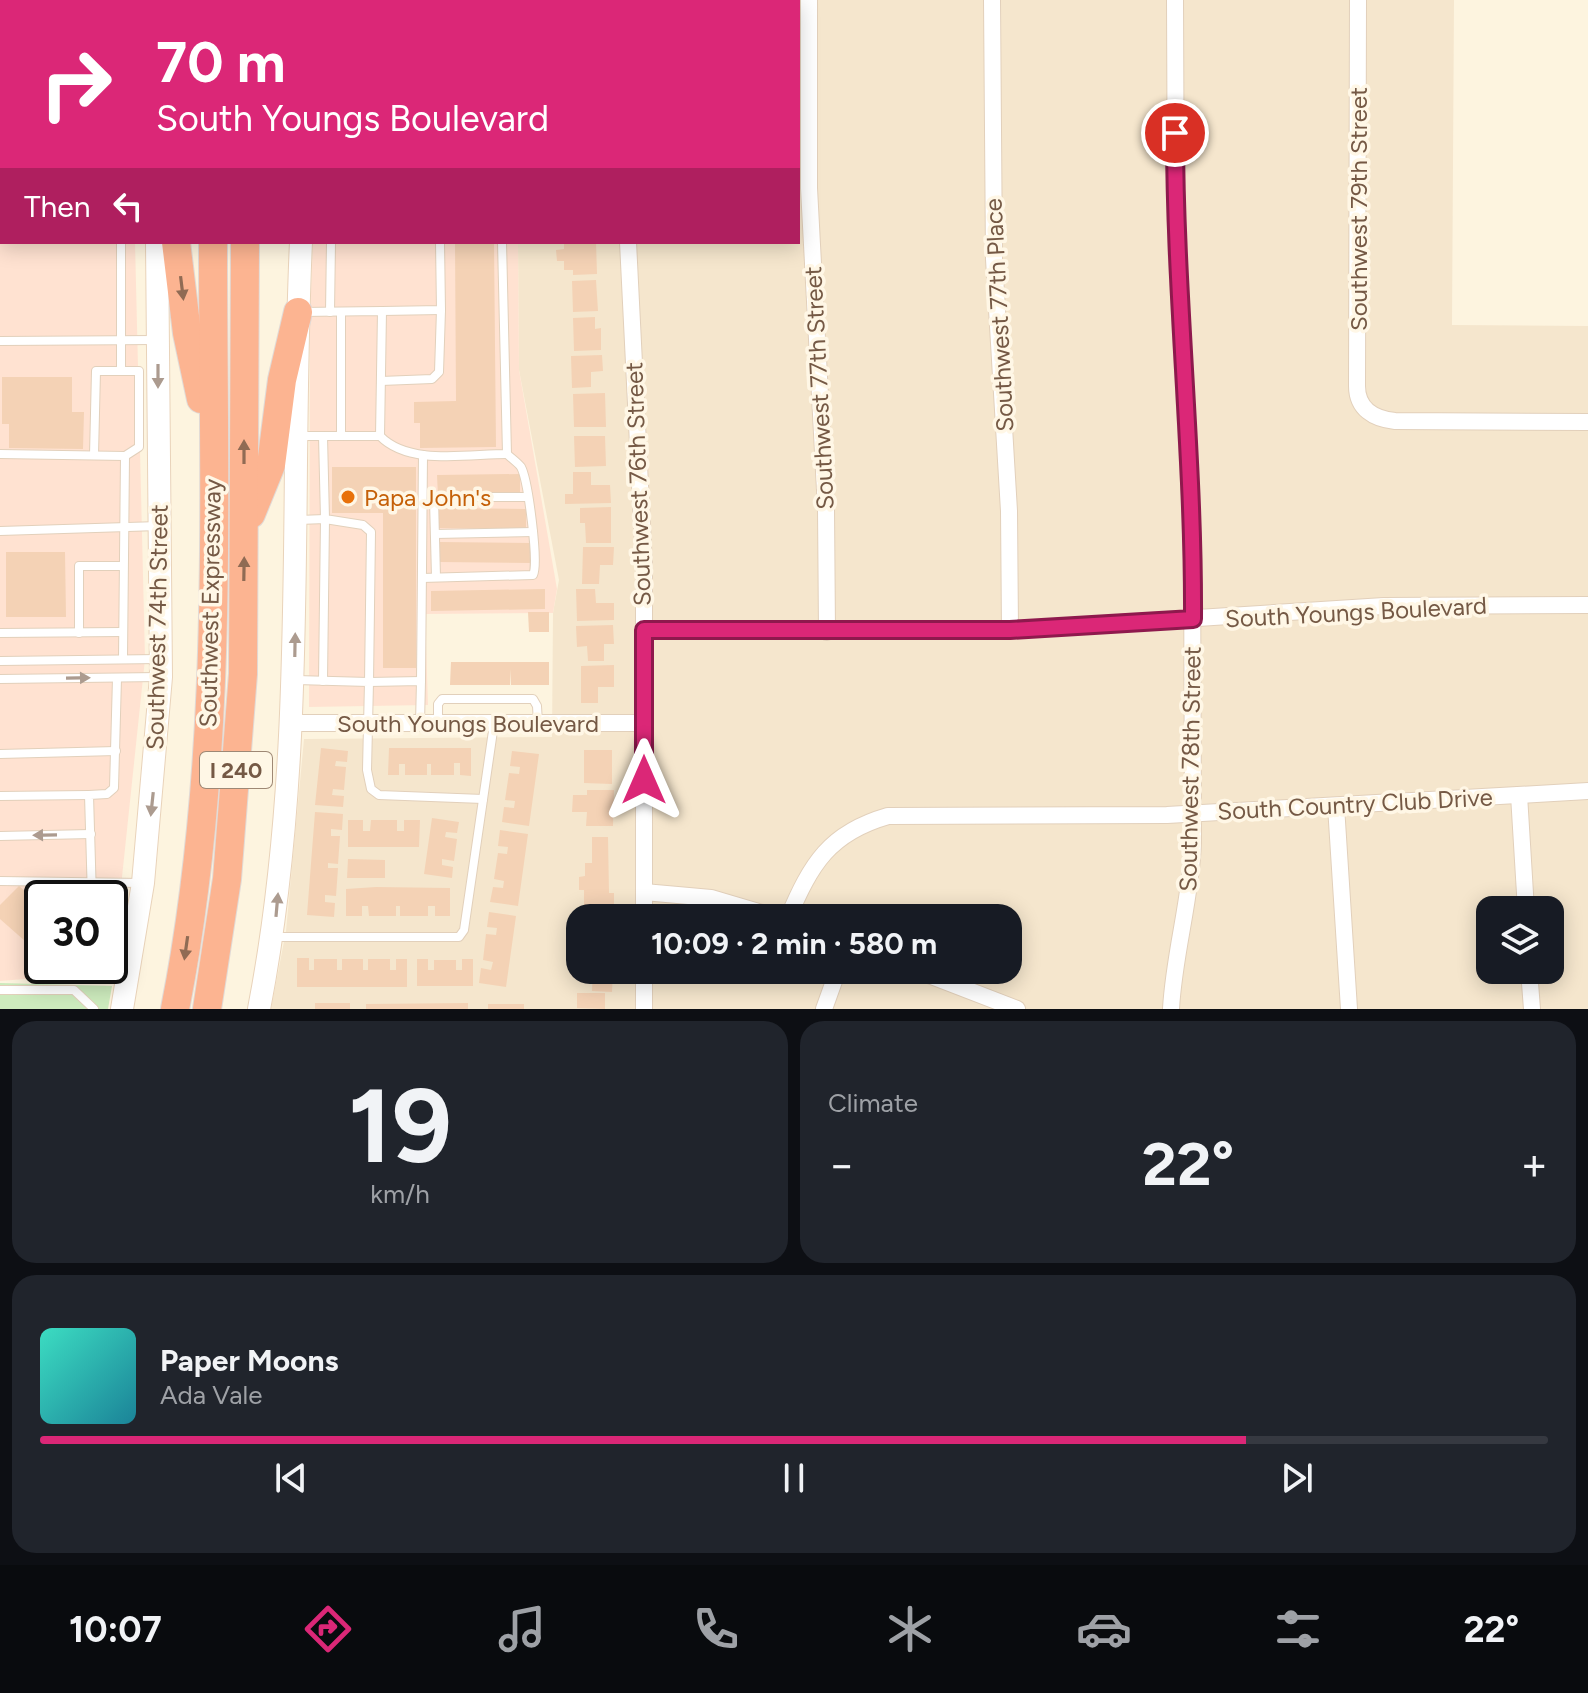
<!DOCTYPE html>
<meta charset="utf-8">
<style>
:root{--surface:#171b24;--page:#20242c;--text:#f1f3f6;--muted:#9ea1a6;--line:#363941;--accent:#db2777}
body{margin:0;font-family:Figtree,sans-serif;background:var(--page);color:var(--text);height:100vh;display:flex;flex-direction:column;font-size:30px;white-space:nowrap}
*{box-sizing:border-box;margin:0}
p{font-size:26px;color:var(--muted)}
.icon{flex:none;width:44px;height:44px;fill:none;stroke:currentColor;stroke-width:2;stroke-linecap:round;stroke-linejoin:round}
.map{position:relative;height:1009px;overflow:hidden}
.side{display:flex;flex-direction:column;gap:12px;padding:12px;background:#0d0f14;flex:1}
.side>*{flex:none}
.top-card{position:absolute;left:0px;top:0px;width:800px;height:244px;box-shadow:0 4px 20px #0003;background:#db2777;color:#fff;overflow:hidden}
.controls{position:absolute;left:1476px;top:896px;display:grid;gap:16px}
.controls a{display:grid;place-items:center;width:88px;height:88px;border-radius:16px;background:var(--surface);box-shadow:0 4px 20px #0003;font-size:40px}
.speed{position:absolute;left:24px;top:880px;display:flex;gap:16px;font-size:40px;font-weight:700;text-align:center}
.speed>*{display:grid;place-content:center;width:104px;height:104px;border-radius:50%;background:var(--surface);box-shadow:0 4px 20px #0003;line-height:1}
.speed .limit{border:4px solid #111;border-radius:12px;background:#fff;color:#111}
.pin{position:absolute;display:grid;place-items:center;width:68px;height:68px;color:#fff;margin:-34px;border:4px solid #fff;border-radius:50%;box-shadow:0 2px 8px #0007}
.me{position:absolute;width:88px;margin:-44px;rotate:0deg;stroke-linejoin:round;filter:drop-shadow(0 0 6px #0008)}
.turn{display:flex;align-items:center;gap:28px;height:168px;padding:0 24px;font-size:36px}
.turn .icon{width:104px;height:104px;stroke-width:2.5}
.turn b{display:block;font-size:56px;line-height:68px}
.then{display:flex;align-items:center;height:76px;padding:0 24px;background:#0003;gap:16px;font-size:30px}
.big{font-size:60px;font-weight:700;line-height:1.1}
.side .widget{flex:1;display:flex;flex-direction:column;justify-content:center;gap:12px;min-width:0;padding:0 28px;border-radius:24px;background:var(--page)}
.side .dial{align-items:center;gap:0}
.dial b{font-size:104px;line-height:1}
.song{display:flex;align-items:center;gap:24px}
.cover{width:96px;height:96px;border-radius:12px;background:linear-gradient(135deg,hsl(170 70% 55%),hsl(190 70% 35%))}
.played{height:8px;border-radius:4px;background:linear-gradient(90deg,var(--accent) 80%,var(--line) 80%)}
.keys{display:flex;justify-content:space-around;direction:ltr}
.heat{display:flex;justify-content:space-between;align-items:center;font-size:44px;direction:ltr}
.side .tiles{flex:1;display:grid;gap:12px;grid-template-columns:1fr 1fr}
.widget:last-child{grid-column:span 2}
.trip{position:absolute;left:566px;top:904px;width:456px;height:80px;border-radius:24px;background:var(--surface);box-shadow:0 4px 20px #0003;font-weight:700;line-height:80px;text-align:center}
.menu{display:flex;height:128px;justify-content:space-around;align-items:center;background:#090b0e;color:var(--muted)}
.menu .icon{width:56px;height:56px}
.menu .on{color:var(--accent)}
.menu b{font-size:36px;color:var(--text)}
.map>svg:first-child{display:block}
.residential{fill:#f5e6cd;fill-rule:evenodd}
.commercial{fill:#ffe2d1;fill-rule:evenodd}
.green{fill:#cdebbd}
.building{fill:#f4d2b5}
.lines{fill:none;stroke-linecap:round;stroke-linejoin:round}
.service-casing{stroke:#e2d0bb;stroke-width:10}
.minor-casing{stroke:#e2d0bb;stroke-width:18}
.secondary-casing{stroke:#e9d3ba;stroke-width:24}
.motorway-casing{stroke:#e1dad6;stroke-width:30}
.service{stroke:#fff;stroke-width:8}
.minor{stroke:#fff;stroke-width:16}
.secondary{stroke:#fff;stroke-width:22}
.motorway{stroke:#fcb491;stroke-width:28}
.oneway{fill:#906b54}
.oneway2{fill:#ac9b8f}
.route-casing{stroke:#8e194d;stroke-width:20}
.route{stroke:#db2777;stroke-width:14}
.food-dot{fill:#e8710a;stroke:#fff7e6;stroke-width:3}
.labels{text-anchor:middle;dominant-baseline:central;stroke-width:7;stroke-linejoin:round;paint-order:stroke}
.shield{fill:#fff7e6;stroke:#9e8875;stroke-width:2}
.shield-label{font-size:22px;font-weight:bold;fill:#755945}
.street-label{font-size:24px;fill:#755945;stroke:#fff7e6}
.food-label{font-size:24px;fill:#c56008;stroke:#fff7e6;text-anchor:start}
</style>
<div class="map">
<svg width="1588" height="1009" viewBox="0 0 1588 1009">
<rect width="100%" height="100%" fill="#fdf4df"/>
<path class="residential" d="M516 0H1454L1452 325 1588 326V1009H271L286 931 304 739 552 737 553 613 559 580 519 370 518 242H798V2ZM1490 910H1550V970H1490ZM580 918H1008V970H580Z"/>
<g class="commercial">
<path d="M0 0H129L2 2V242H135L145 659 112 972 0 981ZM42 898H110V966H42Z"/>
<path d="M313 242H518L519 370 557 589 553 613 425 614 428 705 309 707 310 317Z"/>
</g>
<path class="green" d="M0 983 112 986 108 1009H0Z"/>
<g class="building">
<path d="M455 242H494L496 447 420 448V423H414V402L456 401Z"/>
<path d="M564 242H596L597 274 573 275V270H564V261H557L556 250 564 249Z"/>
<path d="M596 280 598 311 573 312 572 281Z"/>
<path d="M595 317V329L601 328V350L574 351 573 318Z"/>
<path d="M602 355 603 371 591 372V387L572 388 571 356Z"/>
<path d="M2 377H72V412H84L83 449 9 448V424H2Z"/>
<path d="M605 393 606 427H574L573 394Z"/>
<path d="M574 436H605L606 466 575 467Z"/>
<path d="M332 467H416V668H383V513H332Z"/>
<path d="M573 472H591V485H610L611 503 565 504V494H573Z"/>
<path d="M520 474V494L438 496 437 475Z"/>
<path d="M611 507V543H586L585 523H580V508Z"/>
<path d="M438 508 526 509V529L438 528Z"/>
<path d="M438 542 532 543V563L438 562Z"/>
<path d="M583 547H614L613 565H600L599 584H582Z"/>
<path d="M6 552H65L66 617H6Z"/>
<path d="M545 589V609L431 611V591Z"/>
<path d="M576 589H595L596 603H614V620L577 621Z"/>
<path d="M528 612H549V632H529Z"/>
<path d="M613 625 614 644H604V661H588L587 646 577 647 576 626Z"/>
<path d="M451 662H549V685H511L510 669V685H450Z"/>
<path d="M614 665V687H598V703H581V666Z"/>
<path d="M321 748 348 751 347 762 336 761 335 766 346 767 344 790 333 789 332 795 344 796 343 807 315 805Z"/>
<path d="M389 748H471V776L460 775V763H454V775H431V764H427V775H405V764H399V775H388Z"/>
<path d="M584 750H612V784L584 783Z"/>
<path d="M512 751 539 754 529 826 502 822 504 807 514 808 515 801 505 800 509 773 519 774 520 767 510 766Z"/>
<path d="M587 790H614L613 826H586L587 812H572L573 795H587Z"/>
<path d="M315 812 343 814 342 830 331 829V836H340L338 864 328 863V868H338L336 896 325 895V902L335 903 334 917 307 915Z"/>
<path d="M432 818 459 822 457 833 446 832 445 837 457 839 454 861 442 859V865L453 867 452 878 424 874Z"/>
<path d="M348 820H363V831H370L371 820H397V831H404V820H420L419 847H348Z"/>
<path d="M500 830 528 834 518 906 490 902 493 887 503 888 504 881 494 879 498 853 507 854 508 847 498 846Z"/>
<path d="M592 837H608L609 893H614V908H584V890H579V877L585 876V863H592Z"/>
<path d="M348 859 385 860V878H347Z"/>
<path d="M34 884 46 887 58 898H42V956L0 919V905L19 886 26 892Z"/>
<path d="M376 887 450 888V916H435V906H428V916H400V906H396V916H369L368 906H362V916H346V889Z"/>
<path d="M489 912 516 916 506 987 479 983 481 968 491 970 493 962 483 960 486 934 496 935 497 928 487 927Z"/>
<path d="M297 958H309V970H314V959H337V970H342V959H363V970H368V959H390V970H396V959H407V987H297Z"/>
<path d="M417 959H428V970H434V960H456V970H462V959H473V986H417Z"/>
<path d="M593 970H613L612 992 592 991Z"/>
<path d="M577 993H605V1009L577 1008Z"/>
<rect x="315" y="1003" width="35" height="6"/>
<path d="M468 1003V1009H366V1004Z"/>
<rect x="488" y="1004" width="36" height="5"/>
</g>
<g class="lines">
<defs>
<g id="service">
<path d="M358 0V2"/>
<path d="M407 0V2"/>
<path d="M435 0V2"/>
<path d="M509 2V0"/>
<path d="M0 27H2"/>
<path d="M0 119H2"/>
<path d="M0 208H2"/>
<path d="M121 242V370"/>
<path d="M382 311 441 310 440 242"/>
<path d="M301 312 382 311 380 436H323"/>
<path d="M330 312 331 242"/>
<path d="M0 341 157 340"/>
<path d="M381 381 432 379 439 372 441 310"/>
<path d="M298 436H323L325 519 363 525 371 532 369 682 421 681 420 723"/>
<path d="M341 436V312"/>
<path d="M380 436C409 466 468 454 507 454L502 242"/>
<path d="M0 454 125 456 123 659"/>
<path d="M94 455 96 371H139V447L125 456"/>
<path d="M299 520 325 519 323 681"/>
<path d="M0 531 159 526"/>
<path d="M435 534 533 532"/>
<path d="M436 577 434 500 440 497H527"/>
<path d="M422 578 533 575C539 563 528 480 521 467 518 463 511 458 507 454"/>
<path d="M0 633 122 632"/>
<path d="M79 633V566H123"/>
<path d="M0 661 159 659"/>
<path d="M0 679 159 677"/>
<path d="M296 680 369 682 367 770 371 789 379 795 483 799"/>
<path d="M421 681 423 455"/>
<path d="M438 723V704L442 699H533L537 706 538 723"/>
<path d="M0 754 116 751"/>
<path d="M0 796 89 795"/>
<path d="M0 836 91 834"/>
<path d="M0 881 142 883"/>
<path d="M92 898 89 795 107 794 114 788 117 678"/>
<path d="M273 937H459L464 930 494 724"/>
<path d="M85 979 88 966"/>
<path d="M0 990H74L94 1009"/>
</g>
<g id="minor">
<path d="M626 0V2"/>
<path d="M809 0V188L826 509 827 632"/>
<path d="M992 0 994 259 1009 511 1010 630"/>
<path d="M1358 0 1357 386C1357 409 1374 419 1395 421L1588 422"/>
<path d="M628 242 644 566V918"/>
<path d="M644 630H1010L1384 606 1588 605"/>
<path d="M293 723H644"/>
<path d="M1519 795 1526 910"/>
<path d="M1336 806 1349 1009"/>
<path d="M644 892 711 898 779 918"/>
<path d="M788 918C811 864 829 833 888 816L1167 815 1588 791"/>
<path d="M644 970V1009"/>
<path d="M916 970 1017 1009"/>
<path d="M1529 970 1532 1009"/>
<path d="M824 1009 838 970"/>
<path d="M1171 1009C1174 953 1191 899 1193 843L1192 537 1176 242 1175 0"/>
</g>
<g id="secondary">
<path d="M147 0V2"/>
<path d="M312 2V0"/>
<path d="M122 1009 143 883 161 677 157 242"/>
<path d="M259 1009C308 756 289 498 301 242"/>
</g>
<g id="motorway">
<path d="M213 0V2"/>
<path d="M245 2V0"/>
<path d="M176 242 187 333 201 399"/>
<path d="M251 514 271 465 282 380 298 312"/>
<path d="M175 1009C225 757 213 497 213 242"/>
<path d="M207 1009 227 879 243 674 245 242"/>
</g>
</defs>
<use href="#service" class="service-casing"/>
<use href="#minor" class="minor-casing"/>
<use href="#secondary" class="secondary-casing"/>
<use href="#motorway" class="motorway-casing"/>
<use href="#service" class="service"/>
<use href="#minor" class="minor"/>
<use href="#secondary" class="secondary"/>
<use href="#motorway" class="motorway"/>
</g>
<defs><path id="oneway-solid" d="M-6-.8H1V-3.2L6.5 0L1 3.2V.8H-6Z" transform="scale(2)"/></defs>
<g class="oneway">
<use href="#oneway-solid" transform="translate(182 288) rotate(83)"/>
<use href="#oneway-solid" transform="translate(244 452) rotate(-90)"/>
<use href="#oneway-solid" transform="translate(244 569) rotate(-89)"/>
<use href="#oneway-solid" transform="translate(186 948) rotate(98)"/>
</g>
<g class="oneway2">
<use href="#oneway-solid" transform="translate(158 376) rotate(90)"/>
<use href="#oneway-solid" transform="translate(295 645) rotate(-89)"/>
<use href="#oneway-solid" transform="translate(78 678) rotate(-1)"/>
<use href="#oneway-solid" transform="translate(152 804) rotate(96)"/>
<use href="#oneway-solid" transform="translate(45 835) rotate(179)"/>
<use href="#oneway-solid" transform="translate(277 905) rotate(-85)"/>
</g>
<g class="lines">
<defs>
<path id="route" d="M644 780V630H1010L1193 619C1194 457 1175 295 1175 133"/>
</defs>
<use href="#route" class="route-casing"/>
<use href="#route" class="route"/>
</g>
<circle class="food-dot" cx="348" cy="497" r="8"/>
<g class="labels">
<rect class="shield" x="200" y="752" width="72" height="36" rx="6"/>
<g class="shield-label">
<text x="236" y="770">I 240</text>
</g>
<g class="street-label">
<text transform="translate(1358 209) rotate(-90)">Southwest 79th Street</text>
<text transform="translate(999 315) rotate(-93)">Southwest 77th Place</text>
<text transform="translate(819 388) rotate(-93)">Southwest 77th Street</text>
<text transform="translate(638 484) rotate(-92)">Southwest 76th Street</text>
<text transform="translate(210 603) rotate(-89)">Southwest Expressway</text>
<text transform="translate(1356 612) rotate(-3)">South Youngs Boulevard</text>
<text transform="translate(157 627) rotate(-89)">Southwest 74th Street</text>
<text x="468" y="723">South Youngs Boulevard</text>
<text transform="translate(1190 769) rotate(-89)">Southwest 78th Street</text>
<text transform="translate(1355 804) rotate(-3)">South Country Club Drive</text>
</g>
<g class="food-label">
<text x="364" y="497">Papa John's</text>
</g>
</g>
</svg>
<div class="controls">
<a><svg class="icon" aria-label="layers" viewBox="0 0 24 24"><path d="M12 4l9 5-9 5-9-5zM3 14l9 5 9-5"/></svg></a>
</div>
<div class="speed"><div class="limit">30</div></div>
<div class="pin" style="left:1175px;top:133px;background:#d93025"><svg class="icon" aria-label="arrive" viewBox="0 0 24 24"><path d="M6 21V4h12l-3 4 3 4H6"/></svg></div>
<svg class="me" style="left:644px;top:780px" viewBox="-20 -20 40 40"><path d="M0-17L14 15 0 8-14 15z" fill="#db2777" stroke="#fff" stroke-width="4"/></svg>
<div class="trip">10:09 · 2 min · 580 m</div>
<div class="top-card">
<div class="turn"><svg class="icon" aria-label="right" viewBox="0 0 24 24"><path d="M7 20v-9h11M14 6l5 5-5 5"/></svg><div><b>70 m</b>South Youngs Boulevard</div></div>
<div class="then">Then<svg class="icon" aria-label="left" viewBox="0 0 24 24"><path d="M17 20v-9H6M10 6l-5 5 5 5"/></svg></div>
</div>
</div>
<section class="side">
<div class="tiles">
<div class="widget dial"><b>19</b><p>km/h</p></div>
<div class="widget"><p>Climate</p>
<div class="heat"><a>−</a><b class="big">22°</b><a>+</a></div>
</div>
<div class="widget">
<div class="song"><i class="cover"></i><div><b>Paper Moons</b><p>Ada Vale</p></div></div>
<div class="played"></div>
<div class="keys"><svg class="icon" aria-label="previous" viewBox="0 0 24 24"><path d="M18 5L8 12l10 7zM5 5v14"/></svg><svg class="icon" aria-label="pause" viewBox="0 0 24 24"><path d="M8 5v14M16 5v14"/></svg><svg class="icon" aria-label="next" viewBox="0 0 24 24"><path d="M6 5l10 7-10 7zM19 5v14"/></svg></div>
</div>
</div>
</section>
<nav class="menu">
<b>10:07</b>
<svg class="icon on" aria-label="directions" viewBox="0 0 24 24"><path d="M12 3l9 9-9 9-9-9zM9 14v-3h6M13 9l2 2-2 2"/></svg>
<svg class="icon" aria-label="music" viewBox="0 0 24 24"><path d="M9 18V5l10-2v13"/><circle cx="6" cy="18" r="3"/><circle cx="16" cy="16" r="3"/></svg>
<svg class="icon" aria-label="phone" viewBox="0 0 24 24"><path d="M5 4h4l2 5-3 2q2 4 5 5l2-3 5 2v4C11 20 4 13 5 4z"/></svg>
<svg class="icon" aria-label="climate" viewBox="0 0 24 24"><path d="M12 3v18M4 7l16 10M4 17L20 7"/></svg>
<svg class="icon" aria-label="car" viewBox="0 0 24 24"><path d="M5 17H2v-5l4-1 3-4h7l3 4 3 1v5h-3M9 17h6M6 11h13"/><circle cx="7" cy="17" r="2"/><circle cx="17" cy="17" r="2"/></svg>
<svg class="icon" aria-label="filters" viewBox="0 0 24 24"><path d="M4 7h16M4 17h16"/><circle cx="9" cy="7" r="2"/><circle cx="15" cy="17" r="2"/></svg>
<b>22°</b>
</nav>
